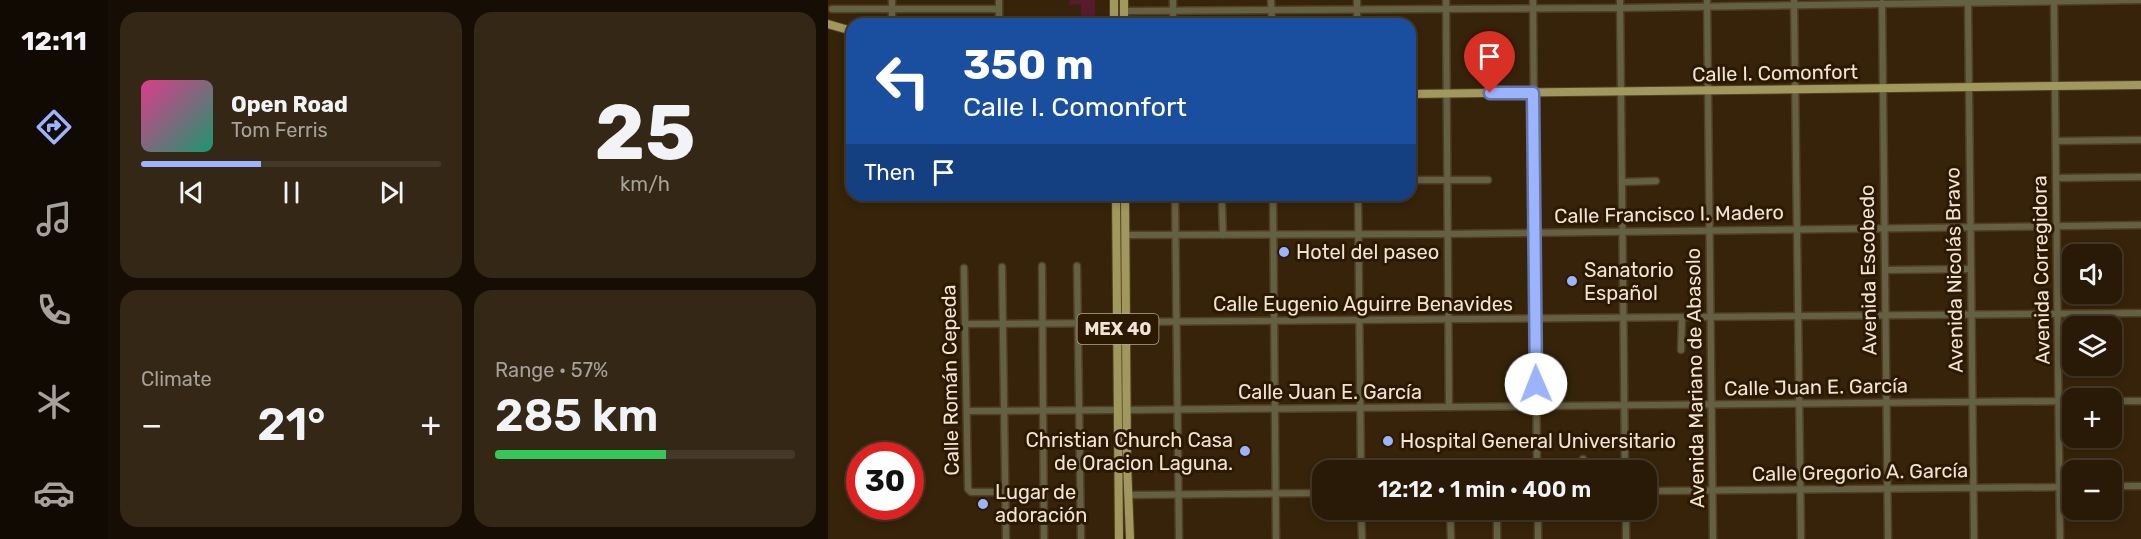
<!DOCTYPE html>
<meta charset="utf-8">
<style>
:root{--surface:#281a07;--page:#342715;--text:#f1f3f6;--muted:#a5a19b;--line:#443828;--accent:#9bb4fd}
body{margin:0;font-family:Rubik,sans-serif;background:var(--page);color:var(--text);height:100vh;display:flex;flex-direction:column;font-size:22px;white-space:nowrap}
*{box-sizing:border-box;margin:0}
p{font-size:20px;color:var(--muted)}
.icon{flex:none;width:33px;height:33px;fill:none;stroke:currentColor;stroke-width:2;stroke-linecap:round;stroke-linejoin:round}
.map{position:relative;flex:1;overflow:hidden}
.drawer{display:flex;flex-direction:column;gap:12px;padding:12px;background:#160e04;width:720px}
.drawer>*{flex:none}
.guide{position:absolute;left:18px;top:18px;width:570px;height:183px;border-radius:18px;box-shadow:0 3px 9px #0003,0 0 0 2px var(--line);background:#1a4fa0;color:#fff;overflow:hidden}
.fabs{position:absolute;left:1234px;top:244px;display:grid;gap:12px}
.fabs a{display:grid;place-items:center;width:60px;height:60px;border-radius:12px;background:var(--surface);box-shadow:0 3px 9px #0003,0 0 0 2px var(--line);font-size:30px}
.speed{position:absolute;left:18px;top:442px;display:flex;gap:12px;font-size:30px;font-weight:700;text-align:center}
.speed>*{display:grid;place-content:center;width:78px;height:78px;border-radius:50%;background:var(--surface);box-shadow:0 3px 9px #0003,0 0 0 2px var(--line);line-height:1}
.speed .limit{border:9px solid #d22;background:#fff;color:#111}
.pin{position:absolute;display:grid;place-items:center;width:51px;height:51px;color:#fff;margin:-62px -26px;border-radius:50% 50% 50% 0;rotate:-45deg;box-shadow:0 0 6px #0007}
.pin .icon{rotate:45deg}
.me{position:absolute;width:66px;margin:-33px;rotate:359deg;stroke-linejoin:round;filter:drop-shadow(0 0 4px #0008)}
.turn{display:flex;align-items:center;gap:21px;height:126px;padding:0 18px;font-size:27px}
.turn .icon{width:78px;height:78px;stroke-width:2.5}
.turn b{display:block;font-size:42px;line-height:51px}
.then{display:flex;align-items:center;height:57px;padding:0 18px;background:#0003;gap:12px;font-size:22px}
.big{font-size:45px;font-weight:600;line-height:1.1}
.drawer .tile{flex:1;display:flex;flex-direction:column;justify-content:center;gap:9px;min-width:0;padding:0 21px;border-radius:18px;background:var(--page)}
.drawer .dial{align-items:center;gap:0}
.dial b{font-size:78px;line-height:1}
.song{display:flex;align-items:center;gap:18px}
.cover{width:72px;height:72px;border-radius:9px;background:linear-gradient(135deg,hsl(330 70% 55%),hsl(160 70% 35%))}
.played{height:6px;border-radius:3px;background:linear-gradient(90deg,var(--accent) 40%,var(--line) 40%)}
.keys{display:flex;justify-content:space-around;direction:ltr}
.heat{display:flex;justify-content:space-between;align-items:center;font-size:33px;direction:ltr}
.charge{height:9px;border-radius:4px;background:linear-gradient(90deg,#34c759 57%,var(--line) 0)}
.drawer .tiles{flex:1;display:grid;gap:12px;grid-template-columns:repeat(2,1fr)}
.trip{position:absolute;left:484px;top:460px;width:345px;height:60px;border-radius:18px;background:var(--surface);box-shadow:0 3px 9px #0003,0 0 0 2px var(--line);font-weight:600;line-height:60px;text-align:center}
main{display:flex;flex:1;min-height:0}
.tabs{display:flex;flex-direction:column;width:108px;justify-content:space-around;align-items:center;background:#100a03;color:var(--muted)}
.tabs .icon{width:42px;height:42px}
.tabs .active{color:var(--accent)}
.tabs b{font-size:27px;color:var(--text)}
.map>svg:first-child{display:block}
.green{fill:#581a2d}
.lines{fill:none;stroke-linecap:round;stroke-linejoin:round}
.minor-casing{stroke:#503e26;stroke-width:9}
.major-casing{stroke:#503e26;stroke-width:10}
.minor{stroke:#646044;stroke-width:6}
.major{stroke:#a0985c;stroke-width:8}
.route-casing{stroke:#6575a4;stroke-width:15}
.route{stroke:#9bb4fd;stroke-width:10}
.poi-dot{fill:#9bb4fd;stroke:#2c1901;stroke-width:2}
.labels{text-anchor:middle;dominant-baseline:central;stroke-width:6;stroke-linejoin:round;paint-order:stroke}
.shield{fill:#2c1901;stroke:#b6a795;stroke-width:1.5}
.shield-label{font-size:18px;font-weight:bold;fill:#f1e4d5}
.street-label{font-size:20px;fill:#f1e4d5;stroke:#2c1901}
.poi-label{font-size:20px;fill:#f1e4d5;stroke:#2c1901;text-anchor:start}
</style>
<main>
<nav class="tabs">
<b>12:11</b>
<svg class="icon active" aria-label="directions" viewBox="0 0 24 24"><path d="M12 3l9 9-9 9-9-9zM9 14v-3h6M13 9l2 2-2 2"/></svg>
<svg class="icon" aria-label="music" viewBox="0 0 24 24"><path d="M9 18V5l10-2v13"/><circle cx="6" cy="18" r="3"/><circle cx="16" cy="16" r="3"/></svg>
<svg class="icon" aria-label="phone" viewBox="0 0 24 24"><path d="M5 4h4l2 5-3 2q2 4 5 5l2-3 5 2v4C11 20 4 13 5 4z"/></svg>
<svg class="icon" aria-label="climate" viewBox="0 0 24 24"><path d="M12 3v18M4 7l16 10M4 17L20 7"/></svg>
<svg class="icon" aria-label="car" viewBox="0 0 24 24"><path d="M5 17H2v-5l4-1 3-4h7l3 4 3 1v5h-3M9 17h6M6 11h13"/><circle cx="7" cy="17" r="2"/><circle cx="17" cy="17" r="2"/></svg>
</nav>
<section class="drawer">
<div class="tiles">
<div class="tile">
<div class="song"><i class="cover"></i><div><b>Open Road</b><p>Tom Ferris</p></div></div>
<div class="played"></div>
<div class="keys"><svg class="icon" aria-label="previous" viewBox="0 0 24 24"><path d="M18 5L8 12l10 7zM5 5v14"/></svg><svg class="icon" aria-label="pause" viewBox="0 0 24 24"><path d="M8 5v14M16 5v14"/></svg><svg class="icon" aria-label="next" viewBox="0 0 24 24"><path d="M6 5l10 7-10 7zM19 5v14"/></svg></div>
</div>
<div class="tile dial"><b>25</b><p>km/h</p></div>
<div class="tile"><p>Climate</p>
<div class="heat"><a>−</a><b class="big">21°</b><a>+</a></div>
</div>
<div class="tile"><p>Range · 57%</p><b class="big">285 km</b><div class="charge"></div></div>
</div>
</section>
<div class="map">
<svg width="1313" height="539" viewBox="0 0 1313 539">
<rect width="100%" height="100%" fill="#362309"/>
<path class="green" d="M242 0H267V24H253V4L241 5Z"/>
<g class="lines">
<defs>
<g id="minor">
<path d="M64 0V24"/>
<path d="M171 0V24"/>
<path d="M345 0V24"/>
<path d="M443 0 444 24"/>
<path d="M529 0V24"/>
<path d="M618 0 621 407"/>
<path d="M705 0 709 471"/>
<path d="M792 0 797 471"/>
<path d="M879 0 885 539"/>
<path d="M966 0 973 539"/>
<path d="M1226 0 1232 539"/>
<path d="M1140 1 1146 539"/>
<path d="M1054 3 1060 539"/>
<path d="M4 9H171"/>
<path d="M296 11 792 8 1313 0"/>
<path d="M1228 141 1313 140"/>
<path d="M1228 178 1313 177"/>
<path d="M582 180H660"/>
<path d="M794 182 828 181"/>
<path d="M347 195 351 539"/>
<path d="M445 195 448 539"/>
<path d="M530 195 533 471"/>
<path d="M394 205 395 235"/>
<path d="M297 235 620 234 1313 225"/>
<path d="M214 266 216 539"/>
<path d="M249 266 253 539"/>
<path d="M174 267 178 539"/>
<path d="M136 268 140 489 143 492H177"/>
<path d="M1057 270 1143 269"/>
<path d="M298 322 1313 313"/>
<path d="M138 324 290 323"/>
<path d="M853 350 854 318"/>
<path d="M1284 401H1313"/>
<path d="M299 410 1245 401"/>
<path d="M139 411 291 410"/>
<path d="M755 459V471"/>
<path d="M1284 486H1313"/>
<path d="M819 491 1245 487"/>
<path d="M301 495 495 493"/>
<path d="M533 510 534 539"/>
<path d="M622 510 623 539"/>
<path d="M669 510V539"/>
<path d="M710 510V539"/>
<path d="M798 510V539"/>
</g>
<g id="major">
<path d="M286 0V24"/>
<path d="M296 0V24"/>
<path d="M0 24 24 31"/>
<path d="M582 94 1313 85"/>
<path d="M288 195 291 539"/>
<path d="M297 195 299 462 302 539"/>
</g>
</defs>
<use href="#minor" class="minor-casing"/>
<use href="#major" class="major-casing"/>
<use href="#minor" class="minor"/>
<use href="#major" class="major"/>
</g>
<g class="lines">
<defs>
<path id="route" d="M662 93H705L708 384"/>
</defs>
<use href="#route" class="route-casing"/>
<use href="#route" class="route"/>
</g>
<g class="poi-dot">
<circle cx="456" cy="252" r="6"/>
<circle cx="744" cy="281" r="6"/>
<circle cx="560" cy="441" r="6"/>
<circle cx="417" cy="451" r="6"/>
<circle cx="155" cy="504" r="6"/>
</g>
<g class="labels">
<rect class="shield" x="249.5" y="314" width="81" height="30" rx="4.5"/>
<g class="shield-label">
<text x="290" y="329">MEX 40</text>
</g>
<g class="street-label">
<text transform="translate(947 73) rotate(-1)">Calle I. Comonfort</text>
<text transform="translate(841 214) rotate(-1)">Calle Francisco I. Madero</text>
<text transform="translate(1040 270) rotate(-91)">Avenida Escobedo</text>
<text transform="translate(1126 270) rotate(-91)">Avenida Nicolás Bravo</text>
<text transform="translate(1213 270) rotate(-91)">Avenida Corregidora</text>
<text x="535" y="304">Calle Eugenio Aguirre Benavides</text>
<text transform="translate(867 378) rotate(-91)">Avenida Mariano de Abasolo</text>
<text transform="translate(122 380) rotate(-91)">Calle Román Cepeda</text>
<text transform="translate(988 387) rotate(-1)">Calle Juan E. García</text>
<text x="502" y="392">Calle Juan E. García</text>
<text transform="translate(1032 472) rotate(-1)">Calle Gregorio A. García</text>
</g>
<g class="poi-label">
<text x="468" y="252">Hotel del paseo</text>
<text x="756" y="270">Sanatorio<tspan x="756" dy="23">Español</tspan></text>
<text x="405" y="440" text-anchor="end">Christian Church Casa<tspan x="405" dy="23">de Oracion Laguna.</tspan></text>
<text x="572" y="441">Hospital General Universitario</text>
<text x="167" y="492">Lugar de<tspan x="167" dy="23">adoración</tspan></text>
</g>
</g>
</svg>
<div class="fabs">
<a><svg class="icon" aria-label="sound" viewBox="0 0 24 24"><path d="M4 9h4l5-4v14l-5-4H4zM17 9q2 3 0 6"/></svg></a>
<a><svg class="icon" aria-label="layers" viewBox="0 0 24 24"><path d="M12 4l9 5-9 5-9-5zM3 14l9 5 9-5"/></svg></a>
<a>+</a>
<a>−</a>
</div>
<div class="speed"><div class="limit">30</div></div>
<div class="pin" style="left:662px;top:93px;background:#d93025"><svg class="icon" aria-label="arrive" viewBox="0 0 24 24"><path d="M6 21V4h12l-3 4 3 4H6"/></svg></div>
<svg class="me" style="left:708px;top:384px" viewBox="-20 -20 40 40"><circle r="19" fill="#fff"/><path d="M0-13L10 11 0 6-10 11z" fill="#9bb4fd"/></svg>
<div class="trip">12:12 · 1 min · 400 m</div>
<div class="guide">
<div class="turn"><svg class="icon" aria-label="left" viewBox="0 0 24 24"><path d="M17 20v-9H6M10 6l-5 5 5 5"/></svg><div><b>350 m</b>Calle I. Comonfort</div></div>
<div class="then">Then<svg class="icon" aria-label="arrive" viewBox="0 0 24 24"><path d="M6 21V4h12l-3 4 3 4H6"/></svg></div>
</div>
</div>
</main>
